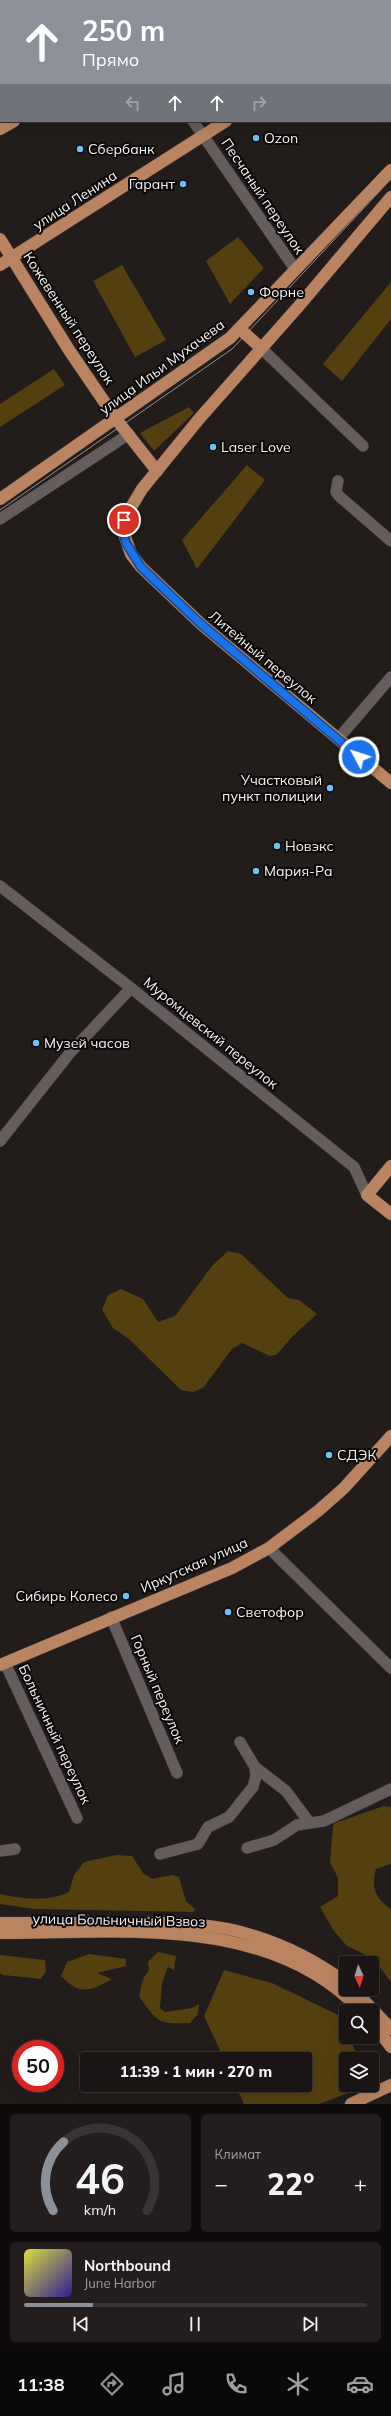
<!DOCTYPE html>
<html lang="ru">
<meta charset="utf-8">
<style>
:root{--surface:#1a1514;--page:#231e1d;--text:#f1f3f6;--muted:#9f9fa0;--line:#383434;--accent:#8c9099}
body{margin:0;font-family:Mulish,sans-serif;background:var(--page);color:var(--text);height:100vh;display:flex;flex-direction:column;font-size:15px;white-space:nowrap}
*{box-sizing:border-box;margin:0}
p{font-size:13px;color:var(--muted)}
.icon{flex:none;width:22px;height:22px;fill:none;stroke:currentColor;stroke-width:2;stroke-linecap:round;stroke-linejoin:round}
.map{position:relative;height:2104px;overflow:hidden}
.drawer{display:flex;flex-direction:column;gap:10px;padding:10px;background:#0e0c0b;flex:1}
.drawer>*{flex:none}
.hud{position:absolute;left:0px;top:0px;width:391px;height:122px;box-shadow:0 4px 16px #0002,0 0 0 1px var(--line);background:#8c9099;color:#fff;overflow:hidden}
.needle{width:26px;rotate:176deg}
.tools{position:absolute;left:339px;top:1956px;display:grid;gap:8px}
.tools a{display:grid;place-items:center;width:40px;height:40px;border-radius:4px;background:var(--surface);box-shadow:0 4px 16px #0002,0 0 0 1px var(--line);font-size:20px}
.speed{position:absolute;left:12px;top:2040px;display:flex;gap:8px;font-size:20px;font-weight:700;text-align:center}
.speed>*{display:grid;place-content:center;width:52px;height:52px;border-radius:50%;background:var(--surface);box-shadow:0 4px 16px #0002,0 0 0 1px var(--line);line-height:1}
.speed .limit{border:6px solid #d22;background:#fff;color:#111}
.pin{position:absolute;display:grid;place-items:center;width:34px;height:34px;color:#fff;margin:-17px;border:2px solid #fff;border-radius:50%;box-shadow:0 1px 4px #0007}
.me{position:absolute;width:44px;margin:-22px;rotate:310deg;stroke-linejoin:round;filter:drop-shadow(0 0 3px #0008)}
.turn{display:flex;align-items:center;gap:14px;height:84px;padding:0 16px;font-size:18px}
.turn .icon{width:52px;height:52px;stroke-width:2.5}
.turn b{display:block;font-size:28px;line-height:34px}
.lanes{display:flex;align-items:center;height:38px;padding:0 16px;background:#0003;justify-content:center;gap:20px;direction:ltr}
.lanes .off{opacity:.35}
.big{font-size:30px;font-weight:800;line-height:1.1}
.drawer .card{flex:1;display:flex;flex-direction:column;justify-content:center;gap:6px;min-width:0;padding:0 14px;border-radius:6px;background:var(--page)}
.drawer .dial{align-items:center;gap:0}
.dial svg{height:104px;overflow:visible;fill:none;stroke:var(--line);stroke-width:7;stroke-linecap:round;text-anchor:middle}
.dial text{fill:var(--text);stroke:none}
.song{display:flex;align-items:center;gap:12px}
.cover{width:48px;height:48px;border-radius:6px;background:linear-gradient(135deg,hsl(60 70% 55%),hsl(250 70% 35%))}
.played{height:4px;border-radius:2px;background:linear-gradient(90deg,var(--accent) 20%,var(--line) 20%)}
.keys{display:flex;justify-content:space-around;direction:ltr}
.heat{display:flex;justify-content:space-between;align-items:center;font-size:22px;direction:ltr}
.drawer .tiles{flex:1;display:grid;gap:10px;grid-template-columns:1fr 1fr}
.card:last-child{grid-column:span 2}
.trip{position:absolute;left:80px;top:2052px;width:232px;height:40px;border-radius:4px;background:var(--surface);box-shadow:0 4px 16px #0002,0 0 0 1px var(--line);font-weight:800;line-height:40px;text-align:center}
.dock{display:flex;height:64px;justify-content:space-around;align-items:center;background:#0a0808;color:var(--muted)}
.dock .icon{width:28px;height:28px}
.dock .current{color:var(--accent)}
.dock b{font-size:18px;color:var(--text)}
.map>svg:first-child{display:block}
.green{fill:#543f0f}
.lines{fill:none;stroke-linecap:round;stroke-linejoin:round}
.minor-casing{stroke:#3f3a3a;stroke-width:12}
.major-casing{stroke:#3f3a3a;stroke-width:13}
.minor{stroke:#655d5d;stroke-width:11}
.major{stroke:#bb8461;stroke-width:12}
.tram{stroke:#979292;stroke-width:1}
.rail{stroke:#979292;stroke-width:2.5;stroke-dasharray:8 4;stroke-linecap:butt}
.route-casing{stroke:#114b97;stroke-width:10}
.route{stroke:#1a73e8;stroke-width:7}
.poi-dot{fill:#6bc3f2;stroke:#090707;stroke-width:1.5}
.labels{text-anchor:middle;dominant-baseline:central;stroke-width:4;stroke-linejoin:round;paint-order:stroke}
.poi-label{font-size:14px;fill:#f7f3f3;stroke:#090707;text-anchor:start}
.street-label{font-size:14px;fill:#f7f3f3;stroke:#090707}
</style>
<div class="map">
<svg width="391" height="2104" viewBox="0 0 391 2104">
<rect width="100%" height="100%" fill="#221c1b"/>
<g class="green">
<path d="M238 237 264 268 230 304 206 261Z"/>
<path d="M122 265 166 340 135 357 93 281Z"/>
<path d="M391 282V319L342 381 323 364Z"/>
<path d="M54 369 65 385 0 427V404Z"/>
<path d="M189 407 194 413 154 451 140 433Z"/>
<path d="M247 465 265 480 197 569 182 540Z"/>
<path d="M228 1251 241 1254 288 1298 299 1300 317 1314 294 1335 276 1355 270 1356 242 1343 232 1349 203 1388 193 1392 181 1390 129 1339 113 1328 102 1310 108 1295 121 1289 143 1299 158 1322 175 1316 212 1266Z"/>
<path d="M384 1806 391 1807V1864L376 1869C371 1887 375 1898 391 1909V1982L379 1966 366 1955 347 1946 334 1931 320 1907 338 1896V1878L330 1862 333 1826 335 1823Z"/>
<path d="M116 1855 132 1856 143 1873 152 1879 172 1875 179 1877 186 1901 195 1909 194 1912 34 1909 0 1904V1894C20 1899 50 1902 69 1892L74 1875 84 1862Z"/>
<path d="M158 1952 176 1956 174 1970 168 1967 162 1983 160 2008 165 2012 192 2008 199 2004 198 2014 190 2023C157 2024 158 2023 139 1996L143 1979 149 1970 148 1962Z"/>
<path d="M89 1954 126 1959V1966L97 1973 112 1979C91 1991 80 1996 61 1976L67 1962Z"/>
<path d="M0 1955 45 1960 46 1971 41 1979 3 1975 0 1973Z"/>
<path d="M224 1970 272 1983 338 2015 346 2031V2037H349L359 2059H346V2085H358L356 2090 319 2104H244L235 2085H305V2059H224L204 2016Z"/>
</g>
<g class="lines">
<defs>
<g id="minor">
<path d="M122 0 123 1"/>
<path d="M193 121 295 269"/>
<path d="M261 348 363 446"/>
<path d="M338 481 336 492 339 496 391 541"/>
<path d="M0 519 129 434"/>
<path d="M338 739 391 677"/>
<path d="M0 886 131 988 354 1167 367 1195"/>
<path d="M0 1141 69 1054 131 988"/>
<path d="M269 1548 391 1668"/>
<path d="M111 1617 177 1773"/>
<path d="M5 1663 77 1818"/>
<path d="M255 1767 286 1791 309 1822"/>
<path d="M247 1848 274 1840 297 1825 324 1821 391 1789"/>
<path d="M0 1851 15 1849"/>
<path d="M160 1854 198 1844 208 1827 229 1817 253 1787 256 1776 255 1767 240 1742"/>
</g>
<g id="major">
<path d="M233 1 235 0"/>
<path d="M390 9 391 8"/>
<path d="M0 129 14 121"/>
<path d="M391 197 298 307 199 419 142 489 124 519 123 531 131 554 141 567 201 624 391 783"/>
<path d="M0 239 69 350 116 419 157 471"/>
<path d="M0 265 226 121"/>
<path d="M240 329 261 348"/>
<path d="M0 499 230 338 391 170"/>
<path d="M391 1166 367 1195 391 1214"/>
<path d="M0 1665 232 1568 269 1548 318 1511 344 1488 391 1436"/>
<path d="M0 1923C42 1923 83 1923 125 1923 162 1923 200 1922 237 1931 276 1941 314 1959 346 1983"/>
<path d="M0 1933C121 1933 270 1914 361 2011"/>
<path d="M353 1989 391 2029"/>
<path d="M372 2022 391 2047"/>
<path d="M351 2104 391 2085"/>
</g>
</defs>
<use href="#minor" class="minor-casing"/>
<use href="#major" class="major-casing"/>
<use href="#minor" class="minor"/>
<use href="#major" class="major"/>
<path class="tram" d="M0 510 232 349 391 179"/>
<g class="rail">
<path d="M199 1 201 0"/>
<path d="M0 104 1 103"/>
</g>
</g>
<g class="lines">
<defs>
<path id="route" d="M124 520 123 531 126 543 141 567 201 624 359 757"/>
</defs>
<use href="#route" class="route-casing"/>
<use href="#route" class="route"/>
</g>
<g class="poi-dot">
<circle cx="256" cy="138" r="4"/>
<circle cx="80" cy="149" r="4"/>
<circle cx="183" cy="184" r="4"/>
<circle cx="251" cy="292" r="4"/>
<circle cx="213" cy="447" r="4"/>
<circle cx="330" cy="788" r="4"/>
<circle cx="277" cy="846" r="4"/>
<circle cx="256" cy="871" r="4"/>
<circle cx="36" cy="1043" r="4"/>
<circle cx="329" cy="1455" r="4"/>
<circle cx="126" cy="1596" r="4"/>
<circle cx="228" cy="1612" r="4"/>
</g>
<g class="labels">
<g class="poi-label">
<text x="264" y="138">Ozon</text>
<text x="88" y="149">Сбербанк</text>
<text x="175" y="184" text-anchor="end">Гарант</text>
<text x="259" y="292">Форне</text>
<text x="221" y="447">Laser Love</text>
<text x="322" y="780" text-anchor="end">Участковый<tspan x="322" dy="16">пункт полиции</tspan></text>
<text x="285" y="846">Новэкс</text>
<text x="264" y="871">Мария-Ра</text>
<text x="44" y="1043">Музей часов</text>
<text x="337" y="1455">СДЭК</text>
<text x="118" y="1596" text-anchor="end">Сибирь Колесо</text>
<text x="236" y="1612">Светофор</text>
</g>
<g class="street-label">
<text transform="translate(263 196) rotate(56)">Песчаный переулок</text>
<text transform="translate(75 200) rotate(-33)">улица Ленина</text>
<text transform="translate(69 318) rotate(57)">Кожевенный переулок</text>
<text transform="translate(162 367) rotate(-36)">улица Ильи Мухачева</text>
<text transform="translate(263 657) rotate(40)">Литейный переулок</text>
<text transform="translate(211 1033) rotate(39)">Муромцевский переулок</text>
<text transform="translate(194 1565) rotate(-24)">Иркутская улица</text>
<text transform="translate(158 1689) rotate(67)">Горный переулок</text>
<text transform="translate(55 1734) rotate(65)">Больничный переулок</text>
<text transform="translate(119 1920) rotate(1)">улица Больничный Взвоз</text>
</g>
</g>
</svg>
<div class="tools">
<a><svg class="needle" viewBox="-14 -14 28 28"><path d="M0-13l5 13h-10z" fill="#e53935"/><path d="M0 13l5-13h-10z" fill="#9f9fa0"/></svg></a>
<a><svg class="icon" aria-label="search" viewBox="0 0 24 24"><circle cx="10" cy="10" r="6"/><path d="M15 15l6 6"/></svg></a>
<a><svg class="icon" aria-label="layers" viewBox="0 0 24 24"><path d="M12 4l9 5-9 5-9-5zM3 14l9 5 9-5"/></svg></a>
</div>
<div class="speed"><div class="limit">50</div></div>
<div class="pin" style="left:124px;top:520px;background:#d93025"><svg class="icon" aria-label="arrive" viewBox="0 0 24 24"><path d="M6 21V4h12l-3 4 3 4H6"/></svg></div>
<svg class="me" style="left:359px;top:757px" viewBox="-20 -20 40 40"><circle r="17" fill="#1a73e8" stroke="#fff" stroke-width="3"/><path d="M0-11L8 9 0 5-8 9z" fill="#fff"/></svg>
<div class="trip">11:39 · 1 мин · 270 m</div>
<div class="hud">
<div class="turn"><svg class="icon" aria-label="ahead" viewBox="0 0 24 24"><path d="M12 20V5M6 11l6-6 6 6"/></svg><div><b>250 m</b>Прямо</div></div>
<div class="lanes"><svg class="icon off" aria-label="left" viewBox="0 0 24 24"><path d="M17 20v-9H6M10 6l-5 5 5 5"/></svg><svg class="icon" aria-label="ahead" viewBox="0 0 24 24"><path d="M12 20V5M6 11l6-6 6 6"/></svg><svg class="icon" aria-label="ahead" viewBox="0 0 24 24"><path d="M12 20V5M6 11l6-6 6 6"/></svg><svg class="icon off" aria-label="right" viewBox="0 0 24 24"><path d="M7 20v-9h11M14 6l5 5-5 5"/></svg></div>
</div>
</div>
<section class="drawer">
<div class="tiles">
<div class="card dial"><svg viewBox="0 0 100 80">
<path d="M14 69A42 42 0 1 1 86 69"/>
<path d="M14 69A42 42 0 0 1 22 16" stroke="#8c9099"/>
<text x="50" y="56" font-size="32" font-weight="700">46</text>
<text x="50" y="72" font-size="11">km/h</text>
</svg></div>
<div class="card"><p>Климат</p>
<div class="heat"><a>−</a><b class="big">22°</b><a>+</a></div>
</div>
<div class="card">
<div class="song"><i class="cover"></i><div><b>Northbound</b><p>June Harbor</p></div></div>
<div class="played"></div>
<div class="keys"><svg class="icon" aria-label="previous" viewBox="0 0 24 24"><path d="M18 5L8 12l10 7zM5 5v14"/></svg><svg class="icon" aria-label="pause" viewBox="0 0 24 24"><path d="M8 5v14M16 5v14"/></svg><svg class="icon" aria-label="next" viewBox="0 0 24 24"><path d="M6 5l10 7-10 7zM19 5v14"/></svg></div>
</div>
</div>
</section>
<nav class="dock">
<b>11:38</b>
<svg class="icon current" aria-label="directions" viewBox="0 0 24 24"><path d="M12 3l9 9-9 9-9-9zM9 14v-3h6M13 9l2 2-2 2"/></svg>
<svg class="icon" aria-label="music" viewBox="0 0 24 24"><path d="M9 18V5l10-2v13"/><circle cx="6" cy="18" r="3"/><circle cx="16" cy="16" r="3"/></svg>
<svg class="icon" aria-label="phone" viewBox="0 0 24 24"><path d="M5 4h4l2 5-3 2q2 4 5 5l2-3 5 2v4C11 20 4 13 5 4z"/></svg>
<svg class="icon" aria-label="climate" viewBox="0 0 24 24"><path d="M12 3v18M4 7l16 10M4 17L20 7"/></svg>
<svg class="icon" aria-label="car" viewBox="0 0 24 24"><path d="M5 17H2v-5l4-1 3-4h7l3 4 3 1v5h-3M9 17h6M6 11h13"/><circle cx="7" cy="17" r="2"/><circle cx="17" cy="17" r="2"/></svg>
</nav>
